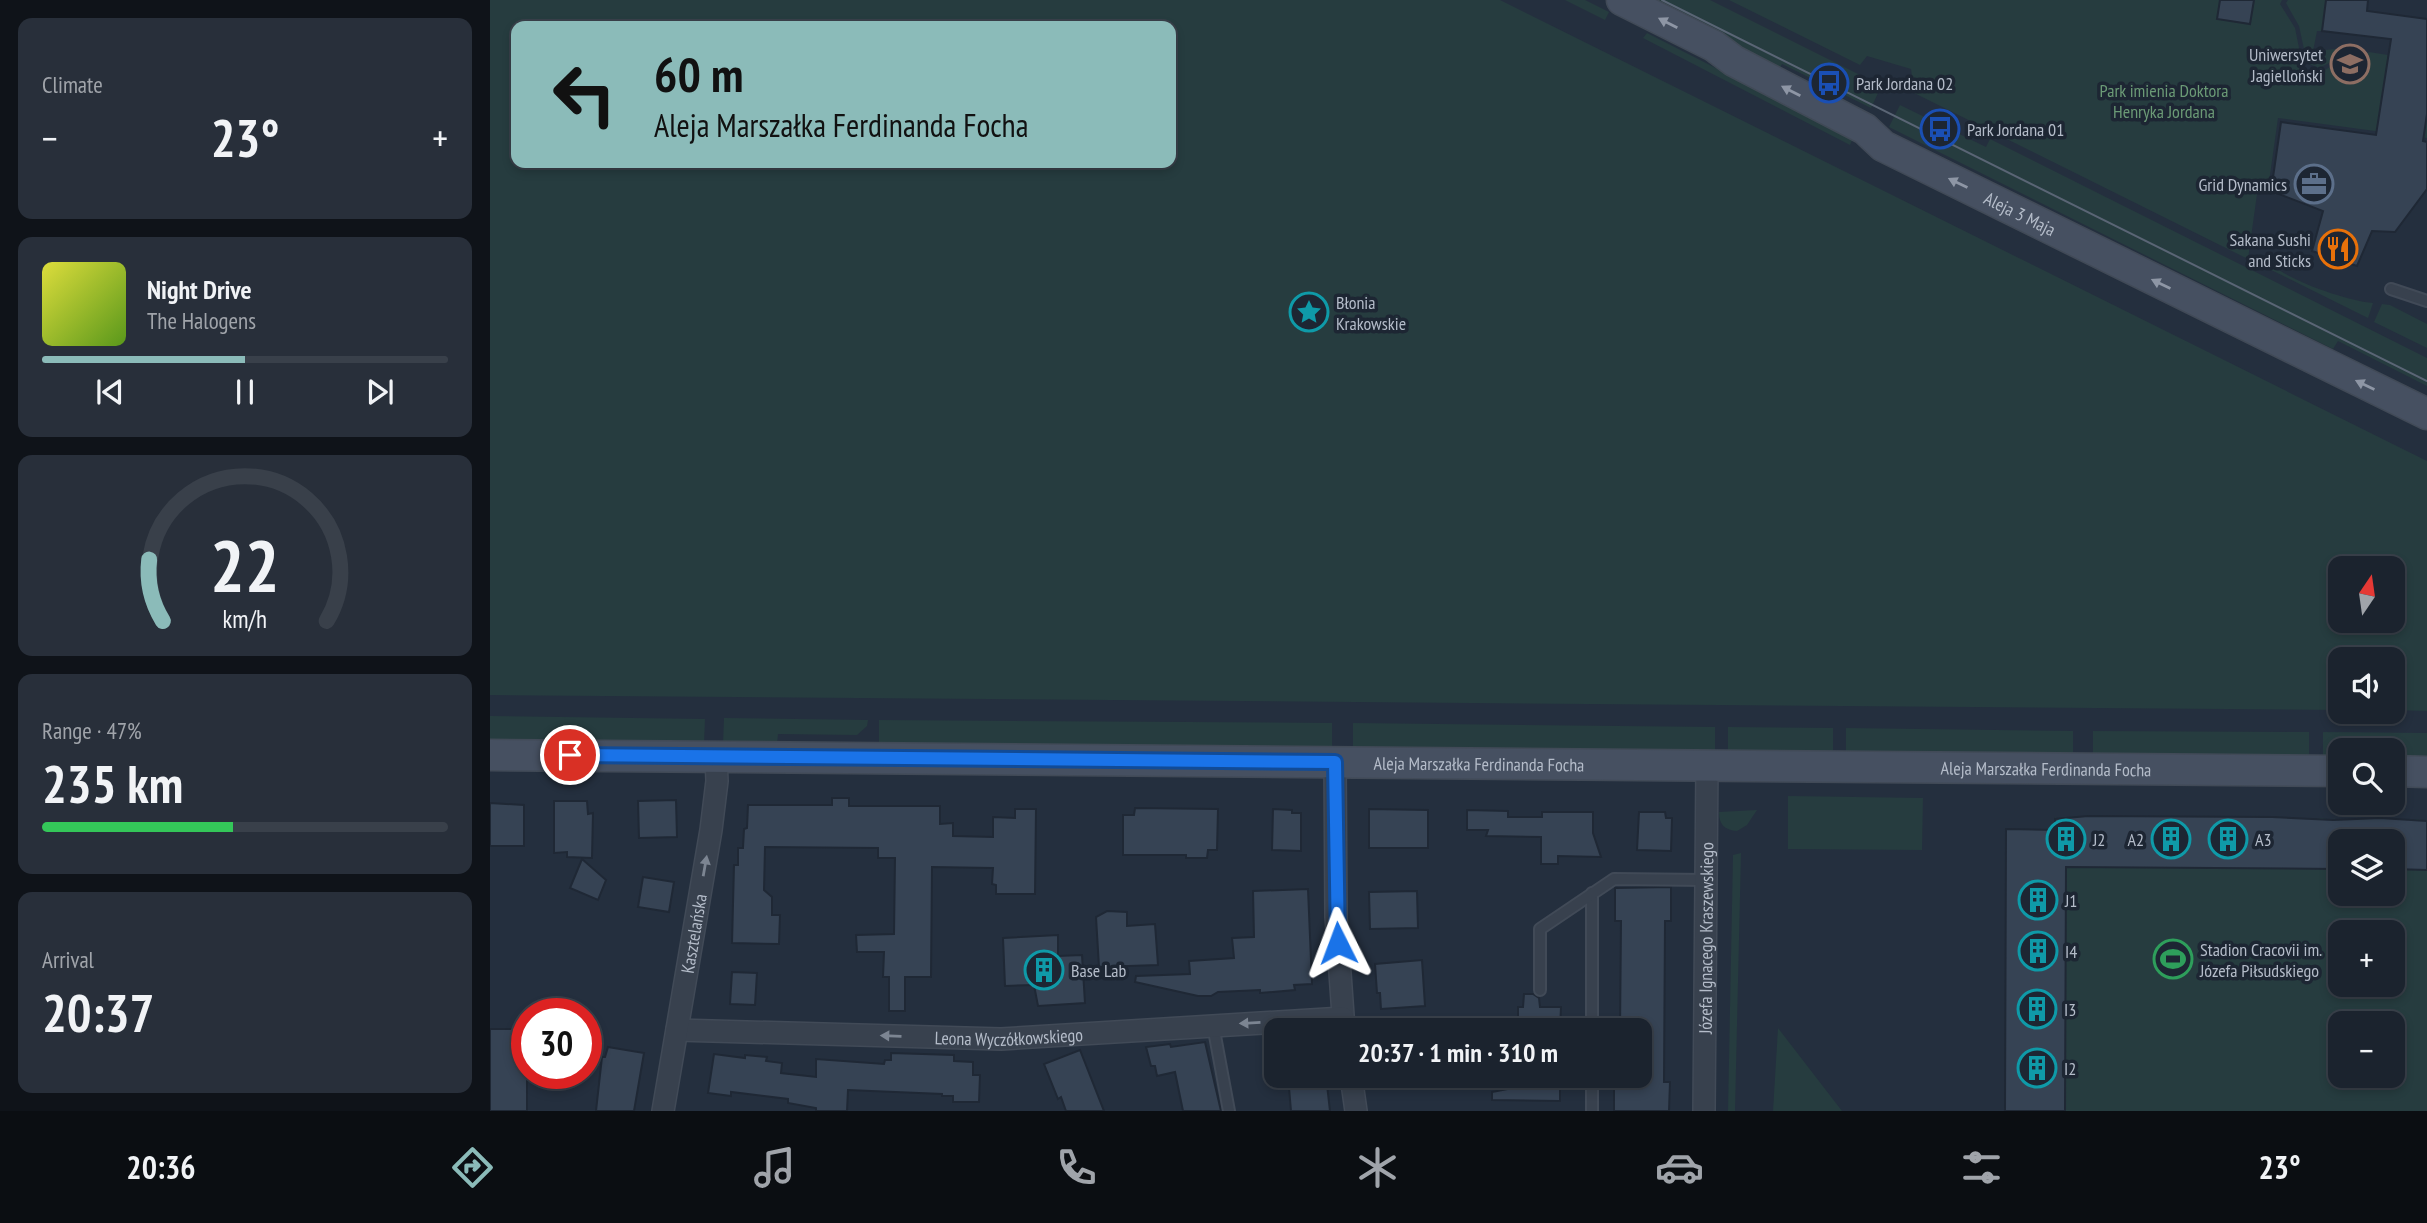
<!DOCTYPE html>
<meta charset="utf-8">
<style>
:root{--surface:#1b232e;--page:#282f3a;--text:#f1f3f6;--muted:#a0a4aa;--line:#39404a;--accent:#8bbbb9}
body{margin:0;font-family:"PT Sans Narrow",sans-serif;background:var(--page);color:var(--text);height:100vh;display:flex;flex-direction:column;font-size:26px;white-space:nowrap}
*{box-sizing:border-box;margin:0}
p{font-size:23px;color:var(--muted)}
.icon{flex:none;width:38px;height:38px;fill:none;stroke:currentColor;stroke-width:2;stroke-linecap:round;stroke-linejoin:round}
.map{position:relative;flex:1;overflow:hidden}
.sheet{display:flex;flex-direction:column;gap:18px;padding:18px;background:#0f1319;width:490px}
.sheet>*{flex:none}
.top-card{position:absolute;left:21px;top:21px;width:665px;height:147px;border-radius:14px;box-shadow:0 4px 10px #0003,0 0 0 2px var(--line);background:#8bbbb9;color:#111;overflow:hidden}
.needle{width:46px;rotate:13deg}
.buttons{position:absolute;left:1838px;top:556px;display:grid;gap:14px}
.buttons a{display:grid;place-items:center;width:77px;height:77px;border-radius:14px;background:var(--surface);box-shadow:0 4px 10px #0003,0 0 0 2px var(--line);font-size:35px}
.speed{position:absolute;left:21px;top:998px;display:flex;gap:14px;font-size:35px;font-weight:700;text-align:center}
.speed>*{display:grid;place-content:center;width:91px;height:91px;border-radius:50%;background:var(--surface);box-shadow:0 4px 10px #0003,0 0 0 2px var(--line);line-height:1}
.speed .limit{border:10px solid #d22;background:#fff;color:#111}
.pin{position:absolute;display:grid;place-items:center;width:60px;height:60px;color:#fff;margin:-30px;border:4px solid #fff;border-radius:50%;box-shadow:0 2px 7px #0007}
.me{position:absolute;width:77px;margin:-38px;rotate:357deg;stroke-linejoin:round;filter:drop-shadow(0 0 5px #0008)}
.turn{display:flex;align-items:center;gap:24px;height:147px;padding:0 28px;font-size:32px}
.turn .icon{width:91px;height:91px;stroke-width:2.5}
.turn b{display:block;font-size:49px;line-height:60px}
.big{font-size:52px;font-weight:800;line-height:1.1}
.sheet .tile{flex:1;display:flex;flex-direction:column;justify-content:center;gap:10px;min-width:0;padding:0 24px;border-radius:14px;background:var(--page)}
.sheet .dial{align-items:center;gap:0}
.dial svg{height:182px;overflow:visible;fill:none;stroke:var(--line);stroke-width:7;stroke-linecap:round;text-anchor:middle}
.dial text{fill:var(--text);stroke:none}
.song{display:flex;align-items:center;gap:21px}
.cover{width:84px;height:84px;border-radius:10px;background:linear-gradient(135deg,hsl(60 70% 55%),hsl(90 70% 35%))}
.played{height:7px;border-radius:4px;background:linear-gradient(90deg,var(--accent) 50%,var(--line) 50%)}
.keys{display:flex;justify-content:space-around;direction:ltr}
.heat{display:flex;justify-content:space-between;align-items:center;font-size:38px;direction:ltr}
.charge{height:10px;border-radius:5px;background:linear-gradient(90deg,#34c759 47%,var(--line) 0)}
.trip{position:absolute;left:774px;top:1018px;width:388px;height:70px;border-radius:14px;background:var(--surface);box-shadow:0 4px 10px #0003,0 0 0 2px var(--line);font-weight:800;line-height:70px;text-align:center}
.dock{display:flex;height:112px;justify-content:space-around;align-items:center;background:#0b0e12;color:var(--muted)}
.dock .icon{width:49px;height:49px}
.dock .on{color:var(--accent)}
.dock b{font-size:32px;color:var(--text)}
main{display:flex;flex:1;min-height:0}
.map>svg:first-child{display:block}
.green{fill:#263c3f;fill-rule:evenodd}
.building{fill:#364354;stroke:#1f2835;stroke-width:2}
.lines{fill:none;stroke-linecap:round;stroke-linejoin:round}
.lane-casing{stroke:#414a57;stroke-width:14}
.street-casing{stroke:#414a57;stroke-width:24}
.secondary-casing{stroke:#414a57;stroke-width:33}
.lane{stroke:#38414e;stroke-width:10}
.street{stroke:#38414e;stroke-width:21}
.secondary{stroke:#465061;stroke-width:30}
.tram{stroke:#5a6575;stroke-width:2}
.oneway{fill:#8e96a5}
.oneway2{fill:#7c8592}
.route-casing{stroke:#114b97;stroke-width:18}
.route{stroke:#1a73e8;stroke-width:12}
.labels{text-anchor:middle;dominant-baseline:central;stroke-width:7;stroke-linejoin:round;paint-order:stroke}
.poi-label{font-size:18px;fill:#b4bcc9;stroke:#1d2633;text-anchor:start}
.park-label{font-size:18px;fill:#6b9a76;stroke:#1d2633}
.street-label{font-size:18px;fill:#b4bcc9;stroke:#1d2633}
</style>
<main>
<section class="sheet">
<div class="tile"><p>Climate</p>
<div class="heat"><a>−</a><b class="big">23°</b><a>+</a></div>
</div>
<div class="tile">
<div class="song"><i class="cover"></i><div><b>Night Drive</b><p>The Halogens</p></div></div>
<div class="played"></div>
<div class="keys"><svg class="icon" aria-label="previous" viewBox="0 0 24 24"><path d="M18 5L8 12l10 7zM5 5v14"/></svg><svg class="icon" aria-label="pause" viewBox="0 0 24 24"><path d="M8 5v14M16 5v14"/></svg><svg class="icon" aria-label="next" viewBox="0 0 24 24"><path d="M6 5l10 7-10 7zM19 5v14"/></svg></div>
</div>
<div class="tile dial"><svg viewBox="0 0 100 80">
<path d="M14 69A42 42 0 1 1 86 69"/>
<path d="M14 69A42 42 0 0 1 8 42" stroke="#8bbbb9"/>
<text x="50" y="56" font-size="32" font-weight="700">22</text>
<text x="50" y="72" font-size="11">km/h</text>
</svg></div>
<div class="tile"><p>Range · 47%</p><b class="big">235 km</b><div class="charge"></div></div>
<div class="tile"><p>Arrival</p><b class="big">20:37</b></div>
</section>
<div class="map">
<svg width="1937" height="1111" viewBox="0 0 1937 1111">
<rect width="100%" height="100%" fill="#242f3e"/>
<g class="green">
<path d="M0 0H1010L1937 461V711L1902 710V660H1850V710L0 695ZM26 26H681V163H26ZM1850 569H1902V621H1850Z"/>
<path d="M1075 0H1095L1119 12 1115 20Z"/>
<path d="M1145 0H1220L1388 84 1389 91 1381 108 1292 64 1288 71Z"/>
<path d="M1239 0H1792L1790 4 1805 28 1813 68 1827 74 1842 66 1863 64 1879 52 1898 55 1890 111 1937 117V138L1788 118 1778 189 1768 187 1758 259 1412 87 1422 77 1421 69 1377 56 1370 65Z"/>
<path d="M1798 0H1836L1833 31H1827L1823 51 1857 48 1862 59 1841 62 1829 68 1817 63 1809 26 1796 3Z"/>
<path d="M1157 33 1363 138 1360 145 1153 38Z"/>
<path d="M1410 105 1496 147 1500 139 1937 358V386L1848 341 1843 349 1399 127Z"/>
<path d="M1776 253C1778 257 1779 262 1784 266 1802 282 1859 301 1883 303L1878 318 1767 263 1776 257Z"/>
<path d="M1892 304 1900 305 1937 324V348L1884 322Z"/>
<path d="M0 716 215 719 214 744 0 743Z"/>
<path d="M234 718 378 720 377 726 367 735 288 734 287 744H233Z"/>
<path d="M389 720 842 723V750L389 745Z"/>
<path d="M863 723 1225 727V752L863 749Z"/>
<path d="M1238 727 1343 728V753L1238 752Z"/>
<path d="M1356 728 1583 731V755L1356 752Z"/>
<path d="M1603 731 1819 732V757L1603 755Z"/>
<path d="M1833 732 1937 733V758L1902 757V751H1850V757H1833Z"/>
<path d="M1298 796 1433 798 1432 850 1298 849Z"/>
<path d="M1267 810 1257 825 1247 831C1234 830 1229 824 1229 812Z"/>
<path d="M1565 817 1567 819 1579 817 1580 819 1591 817 1806 818 1809 820 1819 818 1821 820 1831 818 1842 820 1845 818V820L1903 819 1906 821 1915 819 1918 821 1927 819 1937 821V1111H1515L1516 829 1564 830ZM1850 842H1902V894H1850ZM1850 933H1902V985H1850ZM1850 1024H1902V1076H1850Z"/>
<path d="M1251 853 1245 1111H1238L1243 855Z"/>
<path d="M1288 1028 1352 1111H1283Z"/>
</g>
<g class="building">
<path d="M1730 0H1764L1760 24 1727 19Z"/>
<path d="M1836 0H1878L1877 11 1937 19V114L1933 141 1937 142V189L1905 232 1882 231 1867 266 1822 251 1833 211 1781 191 1791 122 1886 135 1901 39 1832 31Z"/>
<path d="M342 798H359V806H450V824L463 823V836L503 837V817L525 818V809H546L545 894H506V885L502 884 503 868 442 867 441 977H415V1011H399V977H393L394 952H367L366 935 404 934 405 858H388V848L275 847 274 890 282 897V915H290L289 944 242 943 244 865H248V848H253L254 829 257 828 258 805H342Z"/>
<path d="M186 800 187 837 149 838 148 801Z"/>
<path d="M64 801H97L98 814 103 813 102 858 77 857V852L64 853Z"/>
<path d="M0 803 34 805V846H0Z"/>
<path d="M645 808 728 809 727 850H718L717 858H696V855H633V815H644Z"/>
<path d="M783 809 802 810V813H811V851L782 850Z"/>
<path d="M879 809 938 810V848H879Z"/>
<path d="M977 810 1018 811V817H1052V812H1103V833L1111 857 1068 856V864H1051V837L996 836 998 830H977Z"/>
<path d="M1149 812H1175L1176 818H1182L1181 851 1147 850Z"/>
<path d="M1598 816 1782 817 1843 820 1890 818 1937 821V870L1902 869V842H1850V869L1576 867 1575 1111H1515L1516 829 1565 830V819Z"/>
<path d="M92 859 116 880 108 900 80 888Z"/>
<path d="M153 877 184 882 179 912 148 907Z"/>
<path d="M1181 887V921H1175L1174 1082H1180L1179 1111H1124V1076H1150V1031H1130L1131 921H1125V888Z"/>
<path d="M818 889 822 984 804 985 805 990 770 993V990L728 992 721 996H708L645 982 646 976 700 974 699 961 744 958 742 938 764 937 763 891Z"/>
<path d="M927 891 928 928 880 929 879 892Z"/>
<path d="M617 911 637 912V926L665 924 668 965 609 967 606 917Z"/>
<path d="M568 935V956L592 955 595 1003 548 1006 544 985 515 986 513 938Z"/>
<path d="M932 960 935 1006 891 1009 890 993H887L885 964Z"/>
<path d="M242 972 267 973 265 1005 240 1004Z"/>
<path d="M1034 994H1043L1049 998 1050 1007H1071L1070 1031H1028V1007H1033Z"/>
<rect x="0" y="1029" width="37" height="82"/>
<path d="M715 1042 731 1111H693L685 1072 667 1076 665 1066H661L656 1047 680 1044 681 1047Z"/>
<path d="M118 1047 154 1053 144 1111H106L112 1057H115Z"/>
<path d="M590 1050 614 1111H576L571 1097 568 1099 554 1064Z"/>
<path d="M401 1053 464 1055V1061L483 1062V1075H490L489 1102H463V1096H452V1094L358 1090 357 1111H326V1108L298 1103V1099L241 1092V1096L218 1093 224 1054 255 1058V1055L277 1057 276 1061 292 1063 291 1073 326 1077V1059L394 1064 395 1060H401Z"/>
<path d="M798 1076H836L840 1111H801Z"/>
<path d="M1070 1079V1101L1002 1100V1092Z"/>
</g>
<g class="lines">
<defs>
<g id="lane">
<path d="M1901 289 1937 301"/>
<path d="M1102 893V1031"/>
<path d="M1050 990V929L1124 879 1216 880"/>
<path d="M723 1025 739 1111"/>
<path d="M1102 1076V1111"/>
</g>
<g id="street">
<path d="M845 762 846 917 854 1029"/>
<path id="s1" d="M187 1030 511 1039 853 1018"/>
<path d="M861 1076 866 1111"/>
<path id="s2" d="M173 1111 221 830 227 781 226 757"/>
<path id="s3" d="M1214 1111 1217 765"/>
</g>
<g id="secondary">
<path id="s4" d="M1132 0 1224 46 1244 61 1375 129 1393 146 1937 414"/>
<path id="s5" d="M0 755 1850 771"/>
<path d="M1902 771 1937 772"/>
</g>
</defs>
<use href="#lane" class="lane-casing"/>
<use href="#street" class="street-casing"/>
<use href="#secondary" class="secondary-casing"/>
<use href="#lane" class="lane"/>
<use href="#street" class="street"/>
<use href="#secondary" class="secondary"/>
<path class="tram" d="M1172 0 1937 381"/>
</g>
<defs><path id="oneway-solid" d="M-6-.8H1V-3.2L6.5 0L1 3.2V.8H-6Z" transform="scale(1.75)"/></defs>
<g class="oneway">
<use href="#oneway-solid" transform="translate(1178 23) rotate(-153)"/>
<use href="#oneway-solid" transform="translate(1301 91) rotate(-153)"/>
<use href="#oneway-solid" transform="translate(1468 183) rotate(-154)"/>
<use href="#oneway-solid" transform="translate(1671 284) rotate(-154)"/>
<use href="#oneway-solid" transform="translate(1875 385) rotate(-154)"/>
</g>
<g class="oneway2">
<use href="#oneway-solid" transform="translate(215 866) rotate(-80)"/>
<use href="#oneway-solid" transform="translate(760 1023) rotate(177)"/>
<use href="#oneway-solid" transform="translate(401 1036) rotate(-178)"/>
</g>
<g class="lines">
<defs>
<path id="route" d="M80 755 845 762 848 943"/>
</defs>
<use href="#route" class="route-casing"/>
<use href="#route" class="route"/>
</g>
<defs>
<symbol id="university-ring" viewBox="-11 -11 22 22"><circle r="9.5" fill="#1d2633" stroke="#8d6e63" stroke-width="1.5"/><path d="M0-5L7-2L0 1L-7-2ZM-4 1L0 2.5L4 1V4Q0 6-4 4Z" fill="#8d6e63"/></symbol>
<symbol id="bus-ring" viewBox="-11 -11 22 22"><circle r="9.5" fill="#1d2633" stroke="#1a4fb4" stroke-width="1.5"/><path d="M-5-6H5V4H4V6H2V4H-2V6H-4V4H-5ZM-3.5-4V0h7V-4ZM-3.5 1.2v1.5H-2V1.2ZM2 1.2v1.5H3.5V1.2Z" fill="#1a4fb4"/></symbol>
<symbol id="office-ring" viewBox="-11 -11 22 22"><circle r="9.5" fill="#1d2633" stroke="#5c6f8a" stroke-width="1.5"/><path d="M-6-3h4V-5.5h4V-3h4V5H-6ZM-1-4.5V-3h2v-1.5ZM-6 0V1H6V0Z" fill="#5c6f8a"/></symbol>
<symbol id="restaurant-ring" viewBox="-11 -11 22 22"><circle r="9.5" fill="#1d2633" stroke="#e8710a" stroke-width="1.5"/><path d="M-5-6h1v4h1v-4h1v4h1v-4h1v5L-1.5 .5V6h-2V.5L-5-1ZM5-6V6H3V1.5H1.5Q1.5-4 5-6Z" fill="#e8710a"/></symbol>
<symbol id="sight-ring" viewBox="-11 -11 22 22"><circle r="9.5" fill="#1d2633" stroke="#0f9aa8" stroke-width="1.5"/><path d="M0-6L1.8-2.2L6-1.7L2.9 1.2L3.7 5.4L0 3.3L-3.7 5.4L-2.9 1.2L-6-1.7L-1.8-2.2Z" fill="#0f9aa8"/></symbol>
<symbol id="building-ring" viewBox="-11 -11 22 22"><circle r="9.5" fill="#1d2633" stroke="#0f9aa8" stroke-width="1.5"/><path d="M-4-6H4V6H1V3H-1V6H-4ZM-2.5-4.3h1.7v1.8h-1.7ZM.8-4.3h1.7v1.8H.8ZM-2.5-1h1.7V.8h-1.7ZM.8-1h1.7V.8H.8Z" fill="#0f9aa8"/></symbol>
<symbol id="stadium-ring" viewBox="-11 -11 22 22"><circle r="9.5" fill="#1d2633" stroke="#2e9e5b" stroke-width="1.5"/><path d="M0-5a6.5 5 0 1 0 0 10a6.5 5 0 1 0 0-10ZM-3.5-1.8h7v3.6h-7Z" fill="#2e9e5b"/></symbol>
</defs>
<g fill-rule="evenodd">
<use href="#university-ring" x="1838" y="42" width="44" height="44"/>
<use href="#bus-ring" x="1317" y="61" width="44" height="44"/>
<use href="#bus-ring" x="1428" y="107" width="44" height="44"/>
<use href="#office-ring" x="1802" y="162" width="44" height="44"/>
<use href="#restaurant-ring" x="1826" y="227" width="44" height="44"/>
<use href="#sight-ring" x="797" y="290" width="44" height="44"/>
<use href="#building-ring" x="1554" y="817" width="44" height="44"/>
<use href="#building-ring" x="1659" y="817" width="44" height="44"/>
<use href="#building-ring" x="1716" y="817" width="44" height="44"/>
<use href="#building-ring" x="1526" y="878" width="44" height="44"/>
<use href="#building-ring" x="1526" y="929" width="44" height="44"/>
<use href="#stadium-ring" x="1661" y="937" width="44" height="44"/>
<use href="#building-ring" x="532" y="948" width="44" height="44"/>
<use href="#building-ring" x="1525" y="987" width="44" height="44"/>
<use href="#building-ring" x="1525" y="1046" width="44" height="44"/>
</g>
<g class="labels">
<g class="poi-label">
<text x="1833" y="54" text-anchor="end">Uniwersytet<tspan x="1833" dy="21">Jagielloński</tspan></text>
<text x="1366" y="83">Park Jordana 02</text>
<text x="1477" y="129">Park Jordana 01</text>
<text x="1797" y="184" text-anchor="end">Grid Dynamics</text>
<text x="1821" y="239" text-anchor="end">Sakana Sushi<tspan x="1821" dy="21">and Sticks</tspan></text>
<text x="846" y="302">Błonia<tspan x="846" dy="21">Krakowskie</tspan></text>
<text x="1603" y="839">J2</text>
<text x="1654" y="839" text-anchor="end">A2</text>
<text x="1765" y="839">A3</text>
<text x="1575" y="900">J1</text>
<text x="1710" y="949">Stadion Cracovii im.<tspan x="1710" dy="21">Józefa Piłsudskiego</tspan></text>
<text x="1575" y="951">I4</text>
<text x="581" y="970">Base Lab</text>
<text x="1574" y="1009">I3</text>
<text x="1574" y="1068">I2</text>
</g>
<g class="park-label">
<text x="1674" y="90">Park imienia Doktora<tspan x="1674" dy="21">Henryka Jordana</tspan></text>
</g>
<g class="street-label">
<text stroke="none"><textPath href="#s4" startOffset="453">Aleja 3 Maja</textPath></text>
<text stroke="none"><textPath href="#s5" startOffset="989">Aleja Marszałka Ferdinanda Focha</textPath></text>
<text stroke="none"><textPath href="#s5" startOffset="1556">Aleja Marszałka Ferdinanda Focha</textPath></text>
<text stroke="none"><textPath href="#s2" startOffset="180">Kasztelańska</textPath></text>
<text stroke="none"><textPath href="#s3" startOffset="173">Józefa Ignacego Kraszewskiego</textPath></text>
<text stroke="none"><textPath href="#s1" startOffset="332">Leona Wyczółkowskiego</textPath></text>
</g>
</g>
</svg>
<div class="buttons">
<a><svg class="needle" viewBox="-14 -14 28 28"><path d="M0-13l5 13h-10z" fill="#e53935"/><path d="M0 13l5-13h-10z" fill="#a0a4aa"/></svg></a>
<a><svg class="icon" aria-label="sound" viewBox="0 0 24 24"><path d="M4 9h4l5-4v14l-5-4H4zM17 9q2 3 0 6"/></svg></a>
<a><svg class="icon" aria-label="search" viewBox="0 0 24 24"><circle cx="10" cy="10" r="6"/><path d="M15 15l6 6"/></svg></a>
<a><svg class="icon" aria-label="layers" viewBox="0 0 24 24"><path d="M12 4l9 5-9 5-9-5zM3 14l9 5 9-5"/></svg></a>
<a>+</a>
<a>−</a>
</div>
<div class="speed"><div class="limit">30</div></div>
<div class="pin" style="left:80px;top:755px;background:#d93025"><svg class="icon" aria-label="arrive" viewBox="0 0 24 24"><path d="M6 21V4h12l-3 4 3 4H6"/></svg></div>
<svg class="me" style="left:848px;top:943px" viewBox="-20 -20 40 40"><path d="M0-17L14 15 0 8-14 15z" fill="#1a73e8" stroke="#fff" stroke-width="4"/></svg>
<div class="trip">20:37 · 1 min · 310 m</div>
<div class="top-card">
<div class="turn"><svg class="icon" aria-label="left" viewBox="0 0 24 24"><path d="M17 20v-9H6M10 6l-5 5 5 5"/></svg><div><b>60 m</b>Aleja Marszałka Ferdinanda Focha</div></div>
</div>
</div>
</main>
<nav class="dock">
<b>20:36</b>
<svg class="icon on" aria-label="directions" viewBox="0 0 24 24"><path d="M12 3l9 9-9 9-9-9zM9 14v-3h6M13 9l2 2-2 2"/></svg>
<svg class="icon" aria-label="music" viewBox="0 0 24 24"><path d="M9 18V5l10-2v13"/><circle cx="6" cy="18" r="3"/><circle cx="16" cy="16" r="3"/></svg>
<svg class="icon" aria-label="phone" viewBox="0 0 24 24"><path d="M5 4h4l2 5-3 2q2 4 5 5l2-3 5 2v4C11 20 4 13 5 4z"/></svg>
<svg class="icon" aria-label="climate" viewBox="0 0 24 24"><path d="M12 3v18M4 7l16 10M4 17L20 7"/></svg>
<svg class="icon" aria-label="car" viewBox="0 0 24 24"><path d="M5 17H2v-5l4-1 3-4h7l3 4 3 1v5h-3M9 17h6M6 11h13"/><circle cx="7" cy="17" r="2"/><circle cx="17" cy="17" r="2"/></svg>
<svg class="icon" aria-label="filters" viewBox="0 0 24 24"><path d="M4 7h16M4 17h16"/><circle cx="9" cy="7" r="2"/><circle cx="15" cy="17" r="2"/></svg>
<b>23°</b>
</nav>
